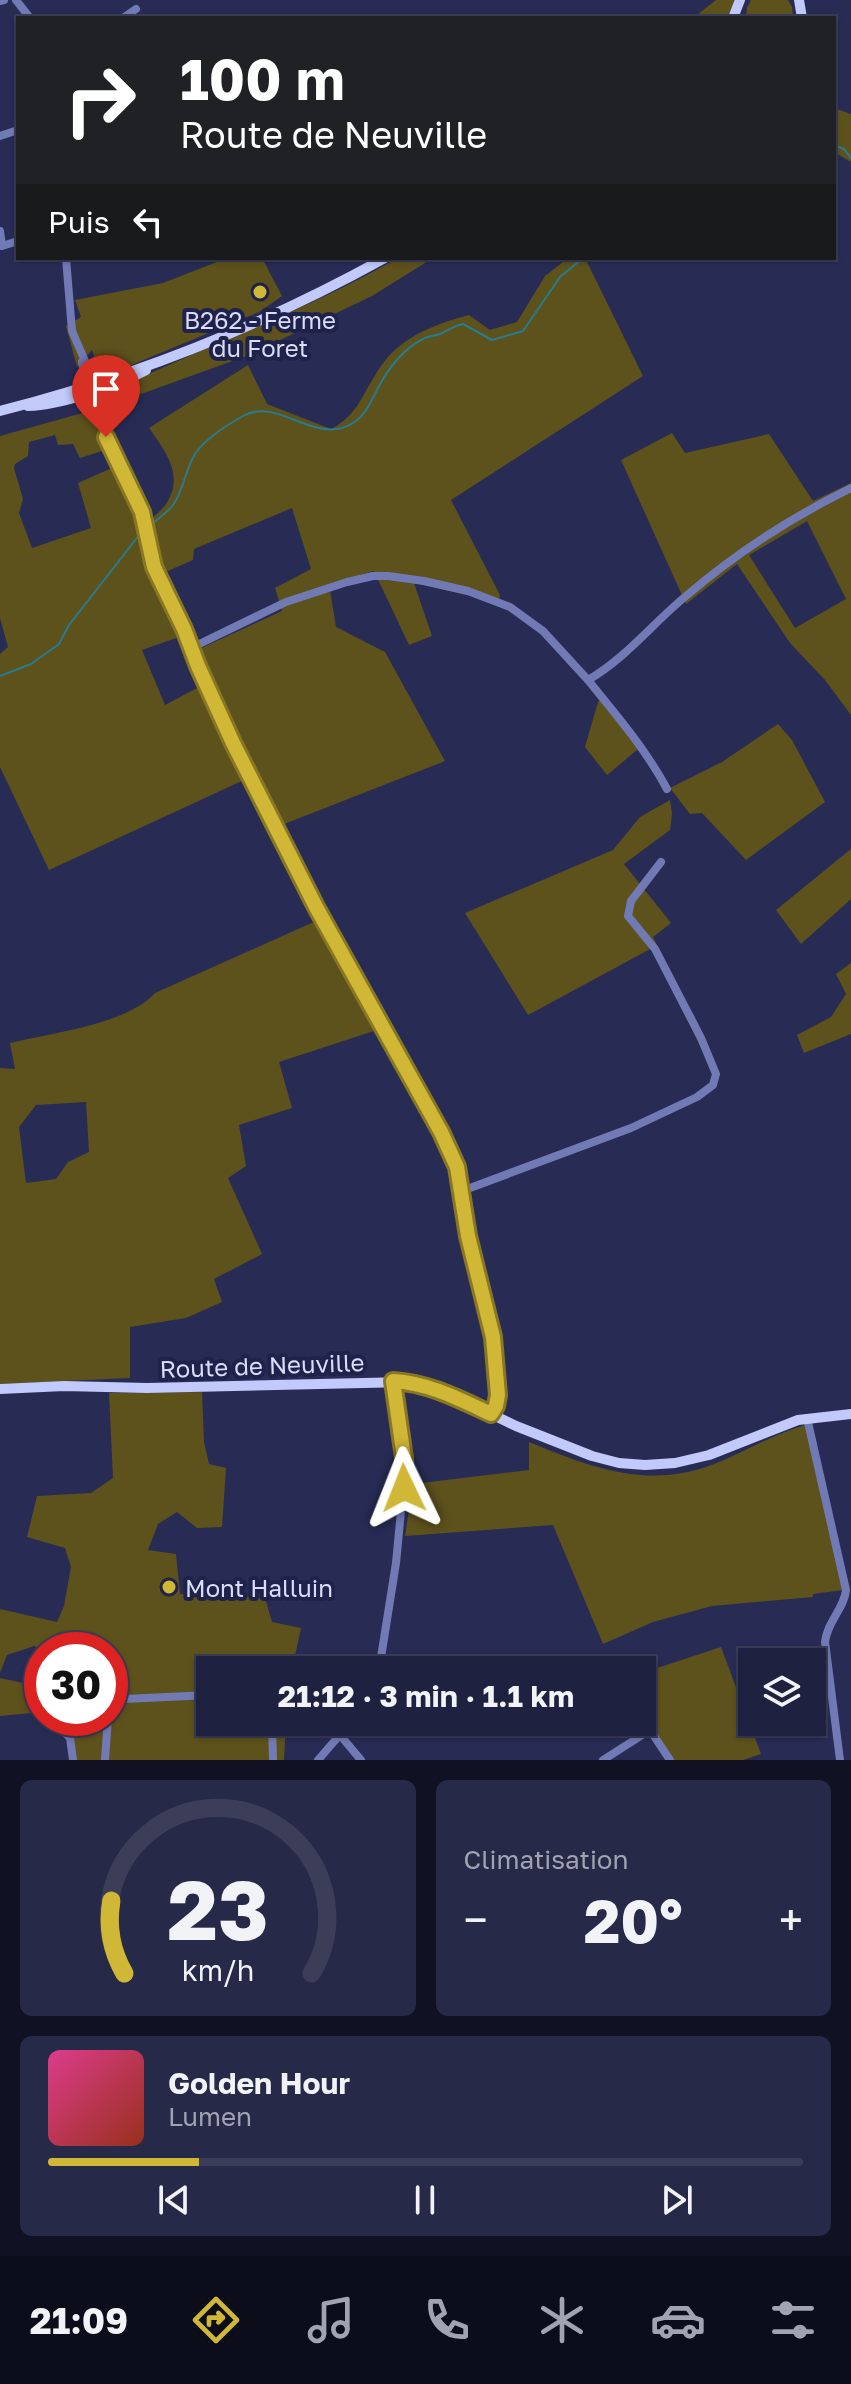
<!DOCTYPE html>
<html lang="fr">
<meta charset="utf-8">
<style>
:root{--surface:#1e2140;--page:#262947;--text:#f1f3f6;--muted:#a1a3b1;--line:#3c3e59;--accent:#d1b736}
body{margin:0;font-family:"Golos Text",sans-serif;background:var(--page);color:var(--text);height:100vh;display:flex;flex-direction:column;font-size:30px;white-space:nowrap}
*{box-sizing:border-box;margin:0}
p{font-size:26px;color:var(--muted)}
.icon{flex:none;width:44px;height:44px;fill:none;stroke:currentColor;stroke-width:2;stroke-linecap:round;stroke-linejoin:round}
.map{position:relative;height:1760px;overflow:hidden}
.panel{display:flex;flex-direction:column;gap:20px;padding:20px;background:#101223;flex:1}
.panel>*{flex:none}
.guide{position:absolute;left:16px;top:16px;width:820px;height:244px;border-radius:0px;box-shadow:0 2px 6px #0004,0 0 0 2px var(--line);background:#202124;color:#fff;overflow:hidden}
.tools{position:absolute;left:738px;top:1648px;display:grid;gap:16px}
.tools a{display:grid;place-items:center;width:88px;height:88px;border-radius:0px;background:var(--surface);box-shadow:0 2px 6px #0004,0 0 0 2px var(--line);font-size:40px}
.speed{position:absolute;left:24px;top:1632px;display:flex;gap:16px;font-size:40px;font-weight:700;text-align:center}
.speed>*{display:grid;place-content:center;width:104px;height:104px;border-radius:50%;background:var(--surface);box-shadow:0 2px 6px #0004,0 0 0 2px var(--line);line-height:1}
.speed .limit{border:12px solid #d22;background:#fff;color:#111}
.pin{position:absolute;display:grid;place-items:center;width:68px;height:68px;color:#fff;margin:-82px -34px;border-radius:50% 50% 50% 0;rotate:-45deg;box-shadow:0 0 8px #0007}
.pin .icon{rotate:45deg}
.me{position:absolute;width:88px;margin:-44px;rotate:358deg;stroke-linejoin:round;filter:drop-shadow(0 0 6px #0008)}
.turn{display:flex;align-items:center;gap:28px;height:168px;padding:0 32px;font-size:36px}
.turn .icon{width:104px;height:104px;stroke-width:2.5}
.turn b{display:block;font-size:56px;line-height:68px}
.then{display:flex;align-items:center;height:76px;padding:0 32px;background:#0003;gap:16px;font-size:30px}
.big{font-size:60px;font-weight:700;line-height:1.1}
.panel .tile{flex:1;display:flex;flex-direction:column;justify-content:center;gap:12px;min-width:0;padding:0 28px;border-radius:12px;background:var(--page)}
.panel .dial{align-items:center;gap:0}
.dial svg{height:208px;overflow:visible;fill:none;stroke:var(--line);stroke-width:7;stroke-linecap:round;text-anchor:middle}
.dial text{fill:var(--text);stroke:none}
.song{display:flex;align-items:center;gap:24px}
.cover{width:96px;height:96px;border-radius:12px;background:linear-gradient(135deg,hsl(330 70% 55%),hsl(10 70% 35%))}
.played{height:8px;border-radius:4px;background:linear-gradient(90deg,var(--accent) 20%,var(--line) 20%)}
.keys{display:flex;justify-content:space-around;direction:ltr}
.heat{display:flex;justify-content:space-between;align-items:center;font-size:44px;direction:ltr}
.panel .tiles{flex:1;display:grid;gap:20px;grid-template-columns:1fr 1fr}
.tile:last-child{grid-column:span 2}
.trip{position:absolute;left:196px;top:1656px;width:460px;height:80px;border-radius:0px;background:var(--surface);box-shadow:0 2px 6px #0004,0 0 0 2px var(--line);font-weight:700;line-height:80px;text-align:center}
.tab-bar{display:flex;height:128px;justify-content:space-around;align-items:center;background:#0c0d1a;color:var(--muted)}
.tab-bar .icon{width:56px;height:56px}
.tab-bar .selected{color:var(--accent)}
.tab-bar b{font-size:36px;color:var(--text)}
.map>svg:first-child{display:block}
.green{fill:#5d511c;fill-rule:evenodd}
.lines{fill:none;stroke-linecap:round;stroke-linejoin:round}
.stream{stroke:#287c91;stroke-width:2}
.minor{stroke:#727ab5;stroke-width:8}
.major{stroke:#c2cafb;stroke-width:10}
.route-casing{stroke:#887723;stroke-width:20}
.route{stroke:#d1b736;stroke-width:14}
.poi-dot{fill:#d1b736;stroke:#1f224a;stroke-width:3}
.labels{text-anchor:middle;dominant-baseline:central;stroke-width:8;stroke-linejoin:round;paint-order:stroke}
.poi-label{font-size:24px;fill:#d9ddf8;stroke:#1f224a}
.street-label{font-size:24px;fill:#d9ddf8;stroke:#1f224a}
</style>
<div class="map">
<svg width="851" height="1760" viewBox="0 0 851 1760">
<rect width="100%" height="100%" fill="#282c55"/>
<g class="green">
<path d="M716 0H736L727 18H693Z"/>
<path d="M751 0H788L792 7 793 18H746L747 8Z"/>
<path d="M834 108 851 114V162L834 152Z"/>
<path d="M227 258H262L282 296 259 312 117 371 98 367 92 350 77 367 66 326 81 317 75 300 163 283Z"/>
<path d="M398 258H433L372 296 249 355 105 407 115 440 104 448 105 450 80 458 73 444 58 445 55 435 29 442 28 456 15 464 14 468 23 499 19 513 32 548 91 528 78 483 114 467 137 512 138 530 143 536 146 563 179 637 142 650 165 705 199 687 187 657 197 650 282 611 275 588 311 569 292 508 194 549 193 560 163 573 154 557 148 522C154 516 162 510 166 504 185 475 165 451 149 428L248 365 267 404 331 429C360 415 365 386 384 362 405 335 436 324 469 315L490 330 517 322 545 276 568 258H591L587 262 643 376 451 500 500 595 498 605 485 599 414 583 432 636 409 645 374 571 329 584 336 627 385 652 445 761 269 830 244 780 49 870 0 767V654L8 647 0 618V436L104 407 106 394C203 347 304 312 398 258Z"/>
<path d="M672 433 685 453 769 434 813 501 851 483V715L825 680 790 643 737 564 686 604 621 460ZM807 521 846 599 795 628 749 555Z"/>
<path d="M605 696 643 745 607 775 585 747 598 702Z"/>
<path d="M778 724 792 740 825 802 746 860 702 813 690 814 670 788 722 762Z"/>
<path d="M670 800 672 814 670 830 624 864 671 923 653 937 709 1047 703 1052 652 948 528 1015 465 913 613 850 640 817Z"/>
<path d="M851 849V899L801 944 776 910Z"/>
<path d="M318 920 380 1029 279 1062 292 1108 239 1125 246 1166 228 1178 262 1254 214 1279 222 1302 186 1318 130 1327V1378L0 1384V1068L15 1069 10 1043C51 1033 128 1024 155 993ZM86 1102 89 1152 68 1162 56 1179 26 1183 19 1127 36 1105Z"/>
<path d="M851 963V1034L804 1053 797 1035 831 1017 846 994 836 974Z"/>
<path d="M202 1392 204 1442 209 1464 226 1468 222 1527 197 1528 177 1512 158 1524 148 1550 176 1554 180 1594 265 1598 272 1622 301 1628 292 1670H210V1722H286L284 1760H74L71 1732 63 1718H110V1650H44L34 1646 7 1655 0 1673V1609L57 1622 64 1606 71 1567 65 1548 27 1537 37 1496 91 1493 113 1478 109 1393Z"/>
<path d="M808 1424 843 1590 813 1594V1597L712 1606 653 1622 603 1644 553 1525 405 1536 413 1484 529 1470V1442C595 1469 653 1492 724 1460 752 1447 778 1433 808 1424Z"/>
<path d="M721 1647 761 1754 743 1760H674L651 1725 642 1703V1673Z"/>
<path d="M0 1678 42 1687V1712L0 1716Z"/>
</g>
<g class="lines">
<g class="stream">
<path d="M834 145 844 149 851 158"/>
<path d="M150 526C157 519 167 513 173 505 184 490 185 470 195 454 205 439 227 425 243 416 278 396 316 447 353 423 366 415 371 401 378 388 388 369 403 349 423 339 428 336 435 336 440 334 448 330 454 326 463 324L492 340 523 331 560 277 583 258"/>
<path d="M0 676 31 664 59 644 69 625 140 534"/>
</g>
<g class="minor">
<path d="M16 0 30 18"/>
<path d="M0 1 4 0"/>
<path d="M123 18 136 9"/>
<path d="M0 136 18 130"/>
<path d="M0 231 2 246 18 241"/>
<path d="M66 258 72 331 92 377 101 418 109 443 142 512 150 554 157 573 184 629 212 700 276 831 316 907 441 1132C448 1144 455 1157 459 1171 465 1195 465 1221 470 1245 480 1284 512 1380 491 1414"/>
<path d="M82 362 87 392 95 410"/>
<path d="M191 648 286 602 347 582 373 576H388L424 581 468 591 510 607 543 631 588 680C625 659 653 623 686 596 736 553 792 517 851 488"/>
<path d="M588 680C617 716 645 748 667 789"/>
<path d="M462 1191 631 1128 697 1097 713 1085 716 1074 701 1038 655 949 628 916 631 901 661 862"/>
<path d="M807 1418 846 1590C844 1609 827 1622 825 1642L840 1760"/>
<path d="M379 1670 396 1563 404 1480V1458L393 1381"/>
<path d="M110 1710 116 1703 124 1699 210 1695"/>
<path d="M51 1718 70 1738 73 1760"/>
<path d="M272 1722 273 1760"/>
<path d="M340 1735 361 1760"/>
<path d="M105 1760 108 1718"/>
<path d="M318 1760 351 1722"/>
<path d="M603 1760 650 1730 670 1760"/>
</g>
<g class="major">
<path d="M799 0 802 18"/>
<path d="M733 18 740 0"/>
<path d="M28 406C60 405 117 386 146 370"/>
<path d="M0 411C133 377 264 325 385 258"/>
<path d="M0 1389 64 1386 147 1388 407 1382 450 1394 516 1426 592 1456 619 1463 645 1465 675 1463 709 1455 798 1420 851 1414"/>
</g>
</g>
<g class="lines">
<defs>
<path id="route" d="M106 437 142 512 154 567 184 629 198 666 233 743 316 907 441 1132 457 1167 468 1236 493 1337 498 1395 496 1406 491 1414C459 1399 429 1383 393 1381L404 1458V1488"/>
</defs>
<use href="#route" class="route-casing"/>
<use href="#route" class="route"/>
</g>
<g class="poi-dot">
<circle cx="260" cy="292" r="8"/>
<circle cx="169" cy="1587" r="8"/>
</g>
<g class="labels">
<g class="poi-label">
<text x="260" y="319">B262 - Ferme<tspan x="260" dy="28">du Foret</tspan></text>
<text x="185" y="1587" text-anchor="start">Mont Halluin</text>
</g>
<g class="street-label">
<text transform="translate(262 1365) rotate(-2)">Route de Neuville</text>
</g>
</g>
</svg>
<div class="tools">
<a><svg class="icon" aria-label="layers" viewBox="0 0 24 24"><path d="M12 4l9 5-9 5-9-5zM3 14l9 5 9-5"/></svg></a>
</div>
<div class="speed"><div class="limit">30</div></div>
<div class="pin" style="left:106px;top:437px;background:#d93025"><svg class="icon" aria-label="arrive" viewBox="0 0 24 24"><path d="M6 21V4h12l-3 4 3 4H6"/></svg></div>
<svg class="me" style="left:404px;top:1488px" viewBox="-20 -20 40 40"><path d="M0-17L14 15 0 8-14 15z" fill="#d1b736" stroke="#fff" stroke-width="4"/></svg>
<div class="trip">21:12 · 3 min · 1.1 km</div>
<div class="guide">
<div class="turn"><svg class="icon" aria-label="right" viewBox="0 0 24 24"><path d="M7 20v-9h11M14 6l5 5-5 5"/></svg><div><b>100 m</b>Route de Neuville</div></div>
<div class="then">Puis<svg class="icon" aria-label="left" viewBox="0 0 24 24"><path d="M17 20v-9H6M10 6l-5 5 5 5"/></svg></div>
</div>
</div>
<section class="panel">
<div class="tiles">
<div class="tile dial"><svg viewBox="0 0 100 80">
<path d="M14 69A42 42 0 1 1 86 69"/>
<path d="M14 69A42 42 0 0 1 9 41" stroke="#d1b736"/>
<text x="50" y="56" font-size="32" font-weight="700">23</text>
<text x="50" y="72" font-size="11">km/h</text>
</svg></div>
<div class="tile"><p>Climatisation</p>
<div class="heat"><a>−</a><b class="big">20°</b><a>+</a></div>
</div>
<div class="tile">
<div class="song"><i class="cover"></i><div><b>Golden Hour</b><p>Lumen</p></div></div>
<div class="played"></div>
<div class="keys"><svg class="icon" aria-label="previous" viewBox="0 0 24 24"><path d="M18 5L8 12l10 7zM5 5v14"/></svg><svg class="icon" aria-label="pause" viewBox="0 0 24 24"><path d="M8 5v14M16 5v14"/></svg><svg class="icon" aria-label="next" viewBox="0 0 24 24"><path d="M6 5l10 7-10 7zM19 5v14"/></svg></div>
</div>
</div>
</section>
<nav class="tab-bar">
<b>21:09</b>
<svg class="icon selected" aria-label="directions" viewBox="0 0 24 24"><path d="M12 3l9 9-9 9-9-9zM9 14v-3h6M13 9l2 2-2 2"/></svg>
<svg class="icon" aria-label="music" viewBox="0 0 24 24"><path d="M9 18V5l10-2v13"/><circle cx="6" cy="18" r="3"/><circle cx="16" cy="16" r="3"/></svg>
<svg class="icon" aria-label="phone" viewBox="0 0 24 24"><path d="M5 4h4l2 5-3 2q2 4 5 5l2-3 5 2v4C11 20 4 13 5 4z"/></svg>
<svg class="icon" aria-label="climate" viewBox="0 0 24 24"><path d="M12 3v18M4 7l16 10M4 17L20 7"/></svg>
<svg class="icon" aria-label="car" viewBox="0 0 24 24"><path d="M5 17H2v-5l4-1 3-4h7l3 4 3 1v5h-3M9 17h6M6 11h13"/><circle cx="7" cy="17" r="2"/><circle cx="17" cy="17" r="2"/></svg>
<svg class="icon" aria-label="filters" viewBox="0 0 24 24"><path d="M4 7h16M4 17h16"/><circle cx="9" cy="7" r="2"/><circle cx="15" cy="17" r="2"/></svg>
</nav>
